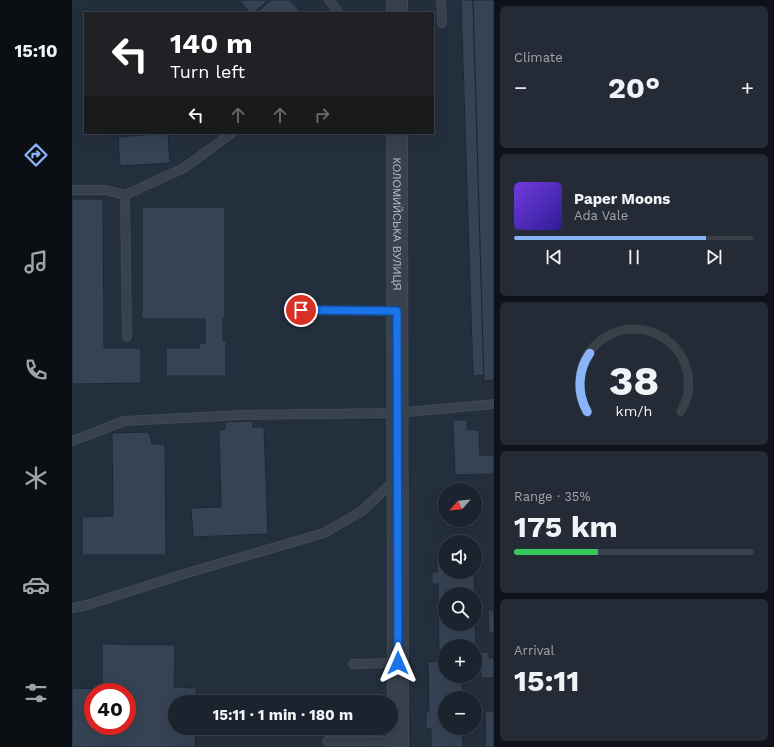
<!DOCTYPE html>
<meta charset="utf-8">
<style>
:root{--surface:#1b232e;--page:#242b36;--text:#f1f3f6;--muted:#a0a4aa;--line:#39404a;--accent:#8ab4f8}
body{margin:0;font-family:"Work Sans",sans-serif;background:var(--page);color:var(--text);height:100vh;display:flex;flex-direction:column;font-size:15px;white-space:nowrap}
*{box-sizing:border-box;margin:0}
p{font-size:13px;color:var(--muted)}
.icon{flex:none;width:22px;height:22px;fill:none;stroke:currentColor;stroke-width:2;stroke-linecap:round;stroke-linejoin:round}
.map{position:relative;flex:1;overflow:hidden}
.drawer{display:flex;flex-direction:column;gap:6px;padding:6px;background:#0f1319;width:280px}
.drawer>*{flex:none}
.top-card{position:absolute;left:12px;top:12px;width:350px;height:122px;border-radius:0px;box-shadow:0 4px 16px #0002,0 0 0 1px var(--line);background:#202124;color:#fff;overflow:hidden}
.needle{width:26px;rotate:243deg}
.tools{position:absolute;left:366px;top:483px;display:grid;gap:8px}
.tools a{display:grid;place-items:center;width:44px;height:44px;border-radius:50%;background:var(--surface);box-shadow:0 4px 16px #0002,0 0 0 1px var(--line);font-size:20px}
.speed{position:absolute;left:12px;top:683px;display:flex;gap:8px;font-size:20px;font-weight:700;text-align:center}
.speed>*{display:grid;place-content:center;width:52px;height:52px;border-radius:50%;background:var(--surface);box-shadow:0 4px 16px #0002,0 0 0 1px var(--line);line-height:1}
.speed .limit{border:6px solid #d22;background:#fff;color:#111}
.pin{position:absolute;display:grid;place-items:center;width:34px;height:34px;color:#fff;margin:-17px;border:2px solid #fff;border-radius:50%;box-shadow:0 1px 4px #0007}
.me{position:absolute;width:44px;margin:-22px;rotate:0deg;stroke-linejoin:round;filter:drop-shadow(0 0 3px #0008)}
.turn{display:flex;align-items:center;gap:14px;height:84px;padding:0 20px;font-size:18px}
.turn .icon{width:52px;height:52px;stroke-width:2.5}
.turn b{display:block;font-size:28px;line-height:34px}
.lanes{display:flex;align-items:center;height:38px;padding:0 20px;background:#0003;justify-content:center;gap:20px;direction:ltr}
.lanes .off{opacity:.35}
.big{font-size:30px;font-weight:700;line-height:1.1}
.drawer .card{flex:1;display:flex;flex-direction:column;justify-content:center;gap:6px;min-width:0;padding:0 14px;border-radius:6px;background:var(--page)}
.drawer .dial{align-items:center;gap:0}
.dial svg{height:104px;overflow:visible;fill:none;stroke:var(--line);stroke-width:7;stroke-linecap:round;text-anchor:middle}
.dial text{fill:var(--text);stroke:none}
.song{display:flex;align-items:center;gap:12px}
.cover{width:48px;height:48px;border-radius:6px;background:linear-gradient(135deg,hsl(260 70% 55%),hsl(250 70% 35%))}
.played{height:4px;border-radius:2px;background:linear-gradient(90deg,var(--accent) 80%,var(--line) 80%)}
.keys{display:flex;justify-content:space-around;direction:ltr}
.heat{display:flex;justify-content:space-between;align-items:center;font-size:22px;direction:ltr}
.charge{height:6px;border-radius:3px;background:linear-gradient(90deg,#34c759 35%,var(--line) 0)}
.trip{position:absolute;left:96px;top:695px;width:230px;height:40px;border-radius:20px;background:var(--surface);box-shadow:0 4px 16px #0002,0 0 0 1px var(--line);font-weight:700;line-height:40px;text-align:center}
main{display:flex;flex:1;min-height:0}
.menu{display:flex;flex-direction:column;width:72px;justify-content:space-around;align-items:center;background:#0b0e12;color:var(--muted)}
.menu .icon{width:28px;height:28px}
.menu .selected{color:var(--accent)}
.menu b{font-size:18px;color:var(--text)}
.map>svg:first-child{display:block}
.building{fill:#364354;stroke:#1f2835;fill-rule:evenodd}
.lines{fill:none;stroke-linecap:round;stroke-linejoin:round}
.service-casing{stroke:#414a57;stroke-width:10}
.tertiary-casing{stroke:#414a57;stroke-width:22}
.service{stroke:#38414e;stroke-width:8}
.tertiary{stroke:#38414e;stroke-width:20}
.route-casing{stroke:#114b97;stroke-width:10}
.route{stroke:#1a73e8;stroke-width:7}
.labels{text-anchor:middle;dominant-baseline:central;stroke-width:4;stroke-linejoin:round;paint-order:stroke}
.street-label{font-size:11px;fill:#b4bcc9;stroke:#1d2633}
</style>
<main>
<nav class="menu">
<b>15:10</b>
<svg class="icon selected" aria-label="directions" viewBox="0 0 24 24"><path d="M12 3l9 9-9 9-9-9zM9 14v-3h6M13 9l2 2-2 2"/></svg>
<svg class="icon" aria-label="music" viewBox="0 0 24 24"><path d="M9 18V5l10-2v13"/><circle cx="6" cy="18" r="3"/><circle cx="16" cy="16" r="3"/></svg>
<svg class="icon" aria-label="phone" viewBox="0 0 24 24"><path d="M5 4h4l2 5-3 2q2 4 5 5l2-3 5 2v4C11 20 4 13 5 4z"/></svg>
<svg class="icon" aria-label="climate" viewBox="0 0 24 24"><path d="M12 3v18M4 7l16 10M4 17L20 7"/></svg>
<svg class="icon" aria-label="car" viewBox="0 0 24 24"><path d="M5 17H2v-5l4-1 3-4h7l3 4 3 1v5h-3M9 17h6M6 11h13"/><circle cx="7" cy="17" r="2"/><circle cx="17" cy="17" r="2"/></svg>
<svg class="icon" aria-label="filters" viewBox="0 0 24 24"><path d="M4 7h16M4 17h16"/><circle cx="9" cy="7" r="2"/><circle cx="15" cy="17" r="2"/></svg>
</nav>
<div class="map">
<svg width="422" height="747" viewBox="0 0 422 747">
<rect width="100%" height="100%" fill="#242f3e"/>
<g class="building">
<path d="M167 0H196L181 13H178Z"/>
<path d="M199 0H218L229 13H184Z"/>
<path d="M389 0H401L412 375 401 376Z"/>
<path d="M401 0H422V380L412 381Z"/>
<path d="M96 133 98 163 48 166 46 137Z"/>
<path d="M0 199H31L32 348H69V383L0 384Z"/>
<path d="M70 207H153V318H151V341H154V376H94V348H127L128 343H133V319H70Z"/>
<path d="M381 420H395V430H407L408 455H422V474L383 475Z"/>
<path d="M180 421 181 427H192L196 534 121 537 119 508 149 507 147 430 153 429V422Z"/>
<path d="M77 432 80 444H93L94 555H10V517L41 516 40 433Z"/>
<path d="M365 556H373V572H402L403 594H373V624H403V600L404 650 403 646H373V650H367L366 584H360V572H365Z"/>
<path d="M416 610H422V633H417Z"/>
<path d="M30 644 103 645 102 687 124 688V702H103V728H124L123 747H0V688L30 689ZM21 692H55V726H21Z"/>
<path d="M408 652H417V658L422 657V678H409Z"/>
<path d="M373 661V676H390V692H393V698H373V728H390L391 747H359V729H354V711H357L356 662Z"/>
<path d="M239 695V702H225V696Z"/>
<path d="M413 711H422V747H414Z"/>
</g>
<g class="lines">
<defs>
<g id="service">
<path d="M257 0 267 13"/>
<path d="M369 0 370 23"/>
<path d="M0 190H34L53 195 55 337"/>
<path d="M53 195 112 168 160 133"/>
<path d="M229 310 325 311"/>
<path d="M0 441 52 421 169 415 325 413 422 404"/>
<path d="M0 608 15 605 115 573 252 533 290 511 323 480"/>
<path d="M281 664 326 663"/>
<path d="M255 741H326"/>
</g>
<g id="tertiary">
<path d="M325 0V13"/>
<path id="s1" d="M325 133 326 747"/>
</g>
</defs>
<use href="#service" class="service-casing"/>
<use href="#tertiary" class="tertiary-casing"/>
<use href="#service" class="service"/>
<use href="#tertiary" class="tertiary"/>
</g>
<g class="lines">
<defs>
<path id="route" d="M229 310 325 311 326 663"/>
</defs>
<use href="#route" class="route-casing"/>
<use href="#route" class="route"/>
</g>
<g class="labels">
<g class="street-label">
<text stroke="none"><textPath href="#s1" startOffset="91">КОЛОМИЙСЬКА ВУЛИЦЯ</textPath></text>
</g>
</g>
</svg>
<div class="tools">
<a><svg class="needle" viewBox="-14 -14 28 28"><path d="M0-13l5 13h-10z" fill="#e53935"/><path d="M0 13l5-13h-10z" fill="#a0a4aa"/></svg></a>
<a><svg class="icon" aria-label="sound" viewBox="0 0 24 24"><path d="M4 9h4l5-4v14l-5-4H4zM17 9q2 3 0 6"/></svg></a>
<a><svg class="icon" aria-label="search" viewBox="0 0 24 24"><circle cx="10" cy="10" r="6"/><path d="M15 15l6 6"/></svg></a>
<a>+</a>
<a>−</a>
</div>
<div class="speed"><div class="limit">40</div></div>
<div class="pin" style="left:229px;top:310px;background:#d93025"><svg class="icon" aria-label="arrive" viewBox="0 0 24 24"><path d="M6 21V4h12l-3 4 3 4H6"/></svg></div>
<svg class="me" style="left:326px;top:663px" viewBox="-20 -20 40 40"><path d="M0-17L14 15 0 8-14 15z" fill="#1a73e8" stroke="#fff" stroke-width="4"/></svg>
<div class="trip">15:11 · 1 min · 180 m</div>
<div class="top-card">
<div class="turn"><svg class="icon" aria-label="left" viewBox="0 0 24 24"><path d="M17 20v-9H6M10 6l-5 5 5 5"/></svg><div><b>140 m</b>Turn left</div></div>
<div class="lanes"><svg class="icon" aria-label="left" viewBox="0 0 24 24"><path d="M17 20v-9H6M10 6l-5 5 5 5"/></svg><svg class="icon off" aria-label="ahead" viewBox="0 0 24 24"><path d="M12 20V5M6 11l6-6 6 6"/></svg><svg class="icon off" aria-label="ahead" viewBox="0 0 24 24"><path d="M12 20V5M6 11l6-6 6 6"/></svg><svg class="icon off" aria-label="right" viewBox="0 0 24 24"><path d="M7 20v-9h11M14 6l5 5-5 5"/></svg></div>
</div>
</div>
<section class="drawer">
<div class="card"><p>Climate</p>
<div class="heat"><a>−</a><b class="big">20°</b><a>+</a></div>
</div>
<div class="card">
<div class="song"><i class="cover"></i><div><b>Paper Moons</b><p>Ada Vale</p></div></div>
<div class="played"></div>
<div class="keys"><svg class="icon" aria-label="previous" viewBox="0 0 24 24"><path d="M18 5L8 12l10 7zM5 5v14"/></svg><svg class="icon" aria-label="pause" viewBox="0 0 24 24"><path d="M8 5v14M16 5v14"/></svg><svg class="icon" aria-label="next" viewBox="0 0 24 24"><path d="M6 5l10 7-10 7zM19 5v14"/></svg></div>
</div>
<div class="card dial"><svg viewBox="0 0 100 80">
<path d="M14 69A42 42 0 1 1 86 69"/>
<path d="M14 69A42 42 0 0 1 16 24" stroke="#8ab4f8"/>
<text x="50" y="56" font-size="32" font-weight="700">38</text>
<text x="50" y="72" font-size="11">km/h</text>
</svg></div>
<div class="card"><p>Range · 35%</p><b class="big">175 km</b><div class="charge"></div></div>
<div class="card"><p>Arrival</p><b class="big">15:11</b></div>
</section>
</main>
